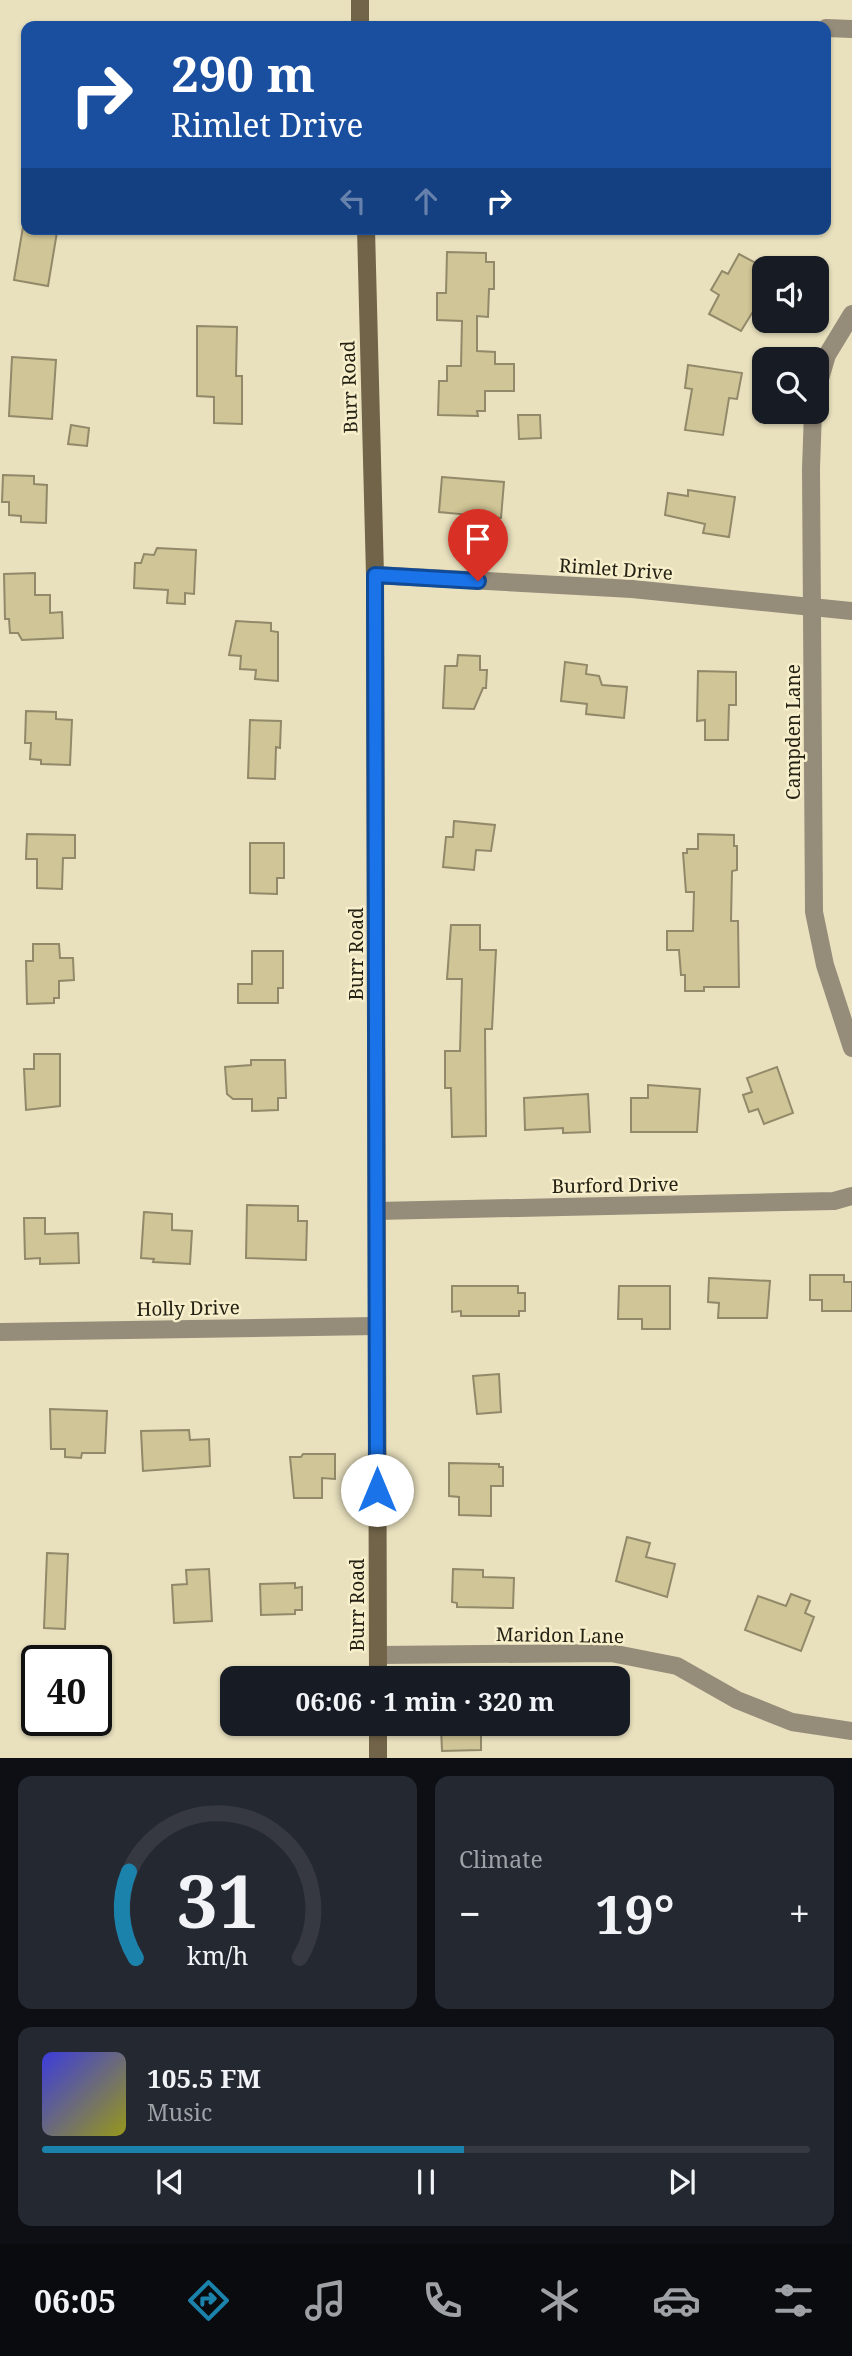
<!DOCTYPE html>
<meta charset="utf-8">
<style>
:root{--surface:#171b24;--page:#242831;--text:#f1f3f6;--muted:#9ea1a6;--line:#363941;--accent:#1b82ac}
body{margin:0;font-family:"Noto Serif",serif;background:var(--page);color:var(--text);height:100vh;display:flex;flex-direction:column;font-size:26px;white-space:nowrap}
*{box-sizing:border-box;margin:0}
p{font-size:23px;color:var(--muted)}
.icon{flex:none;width:38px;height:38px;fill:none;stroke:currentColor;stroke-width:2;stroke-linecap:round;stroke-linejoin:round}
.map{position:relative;height:1758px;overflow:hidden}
.side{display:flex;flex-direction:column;gap:18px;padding:18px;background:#0d0f14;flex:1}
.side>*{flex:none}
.banner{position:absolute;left:21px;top:21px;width:810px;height:214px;border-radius:14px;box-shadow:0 2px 5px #0004;background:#1a4fa0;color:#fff;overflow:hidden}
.tools{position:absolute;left:752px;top:256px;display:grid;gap:14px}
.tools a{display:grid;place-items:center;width:77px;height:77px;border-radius:14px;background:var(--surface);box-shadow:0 2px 5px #0004;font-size:35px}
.speed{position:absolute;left:21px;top:1645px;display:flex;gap:14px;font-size:35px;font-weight:700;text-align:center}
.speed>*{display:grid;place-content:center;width:91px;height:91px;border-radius:50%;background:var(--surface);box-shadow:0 2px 5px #0004;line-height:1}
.speed .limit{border:4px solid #111;border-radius:10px;background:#fff;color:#111}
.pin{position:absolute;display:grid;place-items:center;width:60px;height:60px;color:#fff;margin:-72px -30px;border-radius:50% 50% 50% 0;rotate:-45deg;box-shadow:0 0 7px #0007}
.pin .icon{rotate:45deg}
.me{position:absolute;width:77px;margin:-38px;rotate:0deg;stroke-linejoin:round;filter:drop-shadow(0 0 5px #0008)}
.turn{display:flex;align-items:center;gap:24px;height:147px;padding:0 35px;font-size:32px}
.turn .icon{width:91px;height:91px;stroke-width:2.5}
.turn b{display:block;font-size:49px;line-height:60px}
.lanes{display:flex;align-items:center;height:66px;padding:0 35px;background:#0003;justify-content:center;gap:35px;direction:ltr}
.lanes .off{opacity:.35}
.big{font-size:52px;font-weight:700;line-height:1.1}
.side .tile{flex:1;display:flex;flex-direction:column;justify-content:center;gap:10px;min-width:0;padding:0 24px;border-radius:14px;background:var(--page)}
.side .dial{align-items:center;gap:0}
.dial svg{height:182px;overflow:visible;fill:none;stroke:var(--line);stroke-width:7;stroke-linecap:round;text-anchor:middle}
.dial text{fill:var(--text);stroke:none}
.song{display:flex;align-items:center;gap:21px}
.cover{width:84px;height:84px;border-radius:10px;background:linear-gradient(135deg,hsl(240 70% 55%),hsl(60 70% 35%))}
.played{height:7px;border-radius:4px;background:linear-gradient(90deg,var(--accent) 55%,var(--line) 55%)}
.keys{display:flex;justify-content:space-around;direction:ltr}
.heat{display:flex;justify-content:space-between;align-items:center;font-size:38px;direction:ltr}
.side .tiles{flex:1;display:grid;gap:18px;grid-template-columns:1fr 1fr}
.tile:last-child{grid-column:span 2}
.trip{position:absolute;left:220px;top:1666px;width:410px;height:70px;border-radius:14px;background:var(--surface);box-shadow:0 2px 5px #0004;font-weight:700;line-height:70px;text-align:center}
.tabs{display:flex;height:112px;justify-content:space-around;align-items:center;background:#090b0e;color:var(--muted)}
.tabs .icon{width:49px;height:49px}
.tabs .selected{color:var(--accent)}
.tabs b{font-size:32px;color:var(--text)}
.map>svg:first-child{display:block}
.building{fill:#d0c596;stroke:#918969;stroke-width:2}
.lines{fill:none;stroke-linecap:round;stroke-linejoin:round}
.street{stroke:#968c7a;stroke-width:18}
.secondary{stroke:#726449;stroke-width:18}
.route-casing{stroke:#114b97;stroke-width:18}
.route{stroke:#1a73e8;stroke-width:12}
.labels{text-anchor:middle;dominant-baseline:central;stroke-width:5;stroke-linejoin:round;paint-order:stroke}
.street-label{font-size:19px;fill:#252215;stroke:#f7efcb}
</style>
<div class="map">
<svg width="852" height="1758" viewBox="0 0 852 1758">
<rect width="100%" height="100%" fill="#e9e1be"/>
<g class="building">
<path d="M23 227 57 232 48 286 14 280Z"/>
<path d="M447 252 486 253V262H494V289H489L488 317 477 316V351L495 352V364H514V391H485V411H477L478 416 438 415 439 381H447V366H461L462 321 437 320V293H446Z"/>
<path d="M739 254 765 268V292L741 331 709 314 719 295 711 290 722 271 728 274Z"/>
<path d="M197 326 237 327 236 376H242V424L214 423V397L197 396Z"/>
<path d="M12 357 56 360 52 419 9 416Z"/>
<path d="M688 365 742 373 737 399 729 398 723 435 685 430 692 389 685 388Z"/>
<path d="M518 415H540L541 438 519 439Z"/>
<path d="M71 425 89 428 87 446 68 444Z"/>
<path d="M3 475 34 476V484L47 485 46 523 21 522V516L9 515V502H2Z"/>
<path d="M442 477 504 482 501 518 439 512Z"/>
<path d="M688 490 735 497 729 537 703 533 705 524 665 515 668 493 688 496Z"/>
<path d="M157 548 196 550 194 594 185 593V604L167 603 168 590 134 588 135 563H141L144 554 154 555Z"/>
<path d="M35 573V595H50V613L62 612 63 638 22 640 18 633H10L9 619H5L4 574Z"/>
<path d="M236 621 271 623V631L278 632V681L255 679 256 670 240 669 241 656 229 655Z"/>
<path d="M458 655 480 656V670H487L486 688H483L474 709 443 708 445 666H457Z"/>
<path d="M565 662 587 665 586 674 599 676 602 685 627 687 624 718 586 714 587 704 561 701Z"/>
<path d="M698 671 736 672V705H729L728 740H705V720L697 721Z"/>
<path d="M26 711 56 712V719L72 720 70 765 41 764V760L30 759 31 743H25Z"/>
<path d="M250 720 281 721 280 748 276 747 275 779 248 778Z"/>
<path d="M454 821 495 825 491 851 476 850 474 870 443 867 446 837H453Z"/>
<path d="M27 834 75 835V858H63L62 889 37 888V859H26Z"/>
<path d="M698 834 734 835V846H737V870L732 871 731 921H738L739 987H704V991H685V975H681L679 950H667V931H693L694 892H686L683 853H687V849H698Z"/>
<path d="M250 843H284V878H277V894L250 893Z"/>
<path d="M451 925H480V950H496L492 1029H485L486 1136 452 1137 451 1088H445V1051H460L462 979H447Z"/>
<path d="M33 944H59L60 958H73L74 980 59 981V998H54V1003L27 1004 26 961H33Z"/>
<path d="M252 951H283V988H278V1003H238V984H252Z"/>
<path d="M34 1054H60V1106L26 1110 24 1069H34Z"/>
<path d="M251 1060H285L286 1098H278V1110L252 1111V1099H233L227 1094 225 1067 251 1065Z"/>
<path d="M777 1067 793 1113 764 1124 758 1109 749 1112 743 1095 752 1092 747 1078Z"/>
<path d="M648 1085 700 1089 697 1132H631V1098H648Z"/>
<path d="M588 1094 590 1132 563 1133V1128L525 1130 524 1098Z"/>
<path d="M247 1205 298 1206V1221H307L306 1260 246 1258Z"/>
<path d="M144 1212 172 1214V1230L192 1231 190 1264 153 1262 154 1259 141 1258Z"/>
<path d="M24 1218H45V1234L78 1233 79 1263 40 1264V1258L25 1259Z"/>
<path d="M810 1275H844V1282H852V1311H822V1300H810Z"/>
<path d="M709 1278 770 1281 767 1318H718L719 1303 708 1302Z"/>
<path d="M452 1286H518V1293H525V1311H519V1316H461V1311L452 1312Z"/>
<path d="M619 1286H670V1329H642V1319H618Z"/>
<path d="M499 1374 501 1412 477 1414 473 1376Z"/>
<path d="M50 1409 107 1411 105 1453H82L81 1458 65 1457V1449H51Z"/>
<path d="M189 1430 190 1440 209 1439 210 1466 143 1471 141 1431Z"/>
<path d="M303 1454H335V1479L322 1478V1498H294L290 1457H301Z"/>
<path d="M449 1463 499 1464V1467H503V1486H491V1516L459 1515V1497L449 1496Z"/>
<path d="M627 1537 650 1543 646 1557 675 1564 667 1597 616 1581Z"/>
<path d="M47 1553 68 1554 65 1629 44 1628Z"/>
<path d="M209 1569 212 1621 174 1623 172 1585 187 1584 186 1570Z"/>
<path d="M453 1569 483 1570V1577L514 1578 513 1608 457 1607V1603L452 1602Z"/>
<path d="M295 1583V1588L302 1587V1610H295V1614L261 1615 260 1584Z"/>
<path d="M791 1594 810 1601 805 1613 814 1617 801 1651 745 1630 758 1596 786 1606Z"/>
<path d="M453 1724H481V1750L442 1751 441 1727Z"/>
</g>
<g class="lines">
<g class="street">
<path d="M826 28 852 29"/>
<path d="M817 389 827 355 852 314"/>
<path d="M813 411 811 469 814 912 825 965 852 1048"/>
<path d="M375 575 632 589 852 611"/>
<path d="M377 1211 834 1201 852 1196"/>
<path d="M0 1332 376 1326"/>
<path d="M378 1655 611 1653 677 1666 737 1700 792 1722 852 1731"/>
</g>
<g class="secondary">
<path d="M360 0V26"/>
<path d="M366 229 375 575 378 1678"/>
<path d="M378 1758V1724"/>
</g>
</g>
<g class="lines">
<defs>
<path id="route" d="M377 1490 375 575 478 581"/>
</defs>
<use href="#route" class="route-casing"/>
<use href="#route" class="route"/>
</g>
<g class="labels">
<g class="street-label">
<text transform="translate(349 387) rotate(-92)">Burr Road</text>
<text transform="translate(616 569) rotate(4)">Rimlet Drive</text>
<text transform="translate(793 732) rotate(-90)">Campden Lane</text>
<text transform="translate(356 954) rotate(-90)">Burr Road</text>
<text transform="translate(615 1185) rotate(-1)">Burford Drive</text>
<text transform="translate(188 1308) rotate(-1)">Holly Drive</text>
<text transform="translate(357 1605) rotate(-90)">Burr Road</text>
<text transform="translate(560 1635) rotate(1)">Maridon Lane</text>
</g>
</g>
</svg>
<div class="tools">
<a><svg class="icon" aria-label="sound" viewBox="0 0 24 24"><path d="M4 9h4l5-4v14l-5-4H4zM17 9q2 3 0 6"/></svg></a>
<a><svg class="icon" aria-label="search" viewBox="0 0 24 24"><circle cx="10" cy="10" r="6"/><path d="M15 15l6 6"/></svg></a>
</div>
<div class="speed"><div class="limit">40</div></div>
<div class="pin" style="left:478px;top:581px;background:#d93025"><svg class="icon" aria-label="arrive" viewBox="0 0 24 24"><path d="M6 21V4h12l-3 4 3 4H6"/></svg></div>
<svg class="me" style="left:377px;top:1490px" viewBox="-20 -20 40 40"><circle r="19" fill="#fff"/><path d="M0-13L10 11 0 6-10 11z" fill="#1a73e8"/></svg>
<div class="trip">06:06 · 1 min · 320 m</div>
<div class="banner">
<div class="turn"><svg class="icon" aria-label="right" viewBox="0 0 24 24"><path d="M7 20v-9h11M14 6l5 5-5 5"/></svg><div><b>290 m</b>Rimlet Drive</div></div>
<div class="lanes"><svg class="icon off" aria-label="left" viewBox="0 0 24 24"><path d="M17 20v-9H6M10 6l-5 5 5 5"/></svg><svg class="icon off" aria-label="ahead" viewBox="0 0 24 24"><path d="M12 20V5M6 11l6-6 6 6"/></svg><svg class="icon" aria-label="right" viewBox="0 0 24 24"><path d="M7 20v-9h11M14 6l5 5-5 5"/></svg></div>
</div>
</div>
<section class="side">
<div class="tiles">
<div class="tile dial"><svg viewBox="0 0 100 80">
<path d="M14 69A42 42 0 1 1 86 69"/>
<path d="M14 69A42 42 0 0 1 11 31" stroke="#1b82ac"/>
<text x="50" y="56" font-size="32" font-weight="700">31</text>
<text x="50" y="72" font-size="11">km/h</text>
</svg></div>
<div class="tile"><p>Climate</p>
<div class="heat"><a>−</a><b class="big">19°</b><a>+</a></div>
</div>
<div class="tile">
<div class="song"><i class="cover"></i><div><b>105.5 FM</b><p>Music</p></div></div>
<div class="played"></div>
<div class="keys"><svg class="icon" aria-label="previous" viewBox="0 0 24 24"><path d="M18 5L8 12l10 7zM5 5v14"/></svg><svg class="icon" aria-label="pause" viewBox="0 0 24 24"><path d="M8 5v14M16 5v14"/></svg><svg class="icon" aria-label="next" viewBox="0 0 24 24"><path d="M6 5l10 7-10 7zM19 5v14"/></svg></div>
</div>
</div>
</section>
<nav class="tabs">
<b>06:05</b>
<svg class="icon selected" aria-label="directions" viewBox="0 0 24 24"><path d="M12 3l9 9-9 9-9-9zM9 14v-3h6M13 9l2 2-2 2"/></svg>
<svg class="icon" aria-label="music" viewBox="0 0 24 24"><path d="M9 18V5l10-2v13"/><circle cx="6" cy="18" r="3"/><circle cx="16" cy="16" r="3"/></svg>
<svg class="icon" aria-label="phone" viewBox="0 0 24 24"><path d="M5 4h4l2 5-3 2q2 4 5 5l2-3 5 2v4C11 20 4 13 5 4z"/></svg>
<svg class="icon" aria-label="climate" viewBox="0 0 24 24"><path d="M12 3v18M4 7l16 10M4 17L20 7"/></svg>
<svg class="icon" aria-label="car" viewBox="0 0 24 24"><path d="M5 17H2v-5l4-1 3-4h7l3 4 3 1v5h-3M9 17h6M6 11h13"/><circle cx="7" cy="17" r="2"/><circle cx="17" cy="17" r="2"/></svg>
<svg class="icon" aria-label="filters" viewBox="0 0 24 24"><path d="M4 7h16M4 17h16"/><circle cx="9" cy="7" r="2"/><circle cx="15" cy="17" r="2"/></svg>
</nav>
